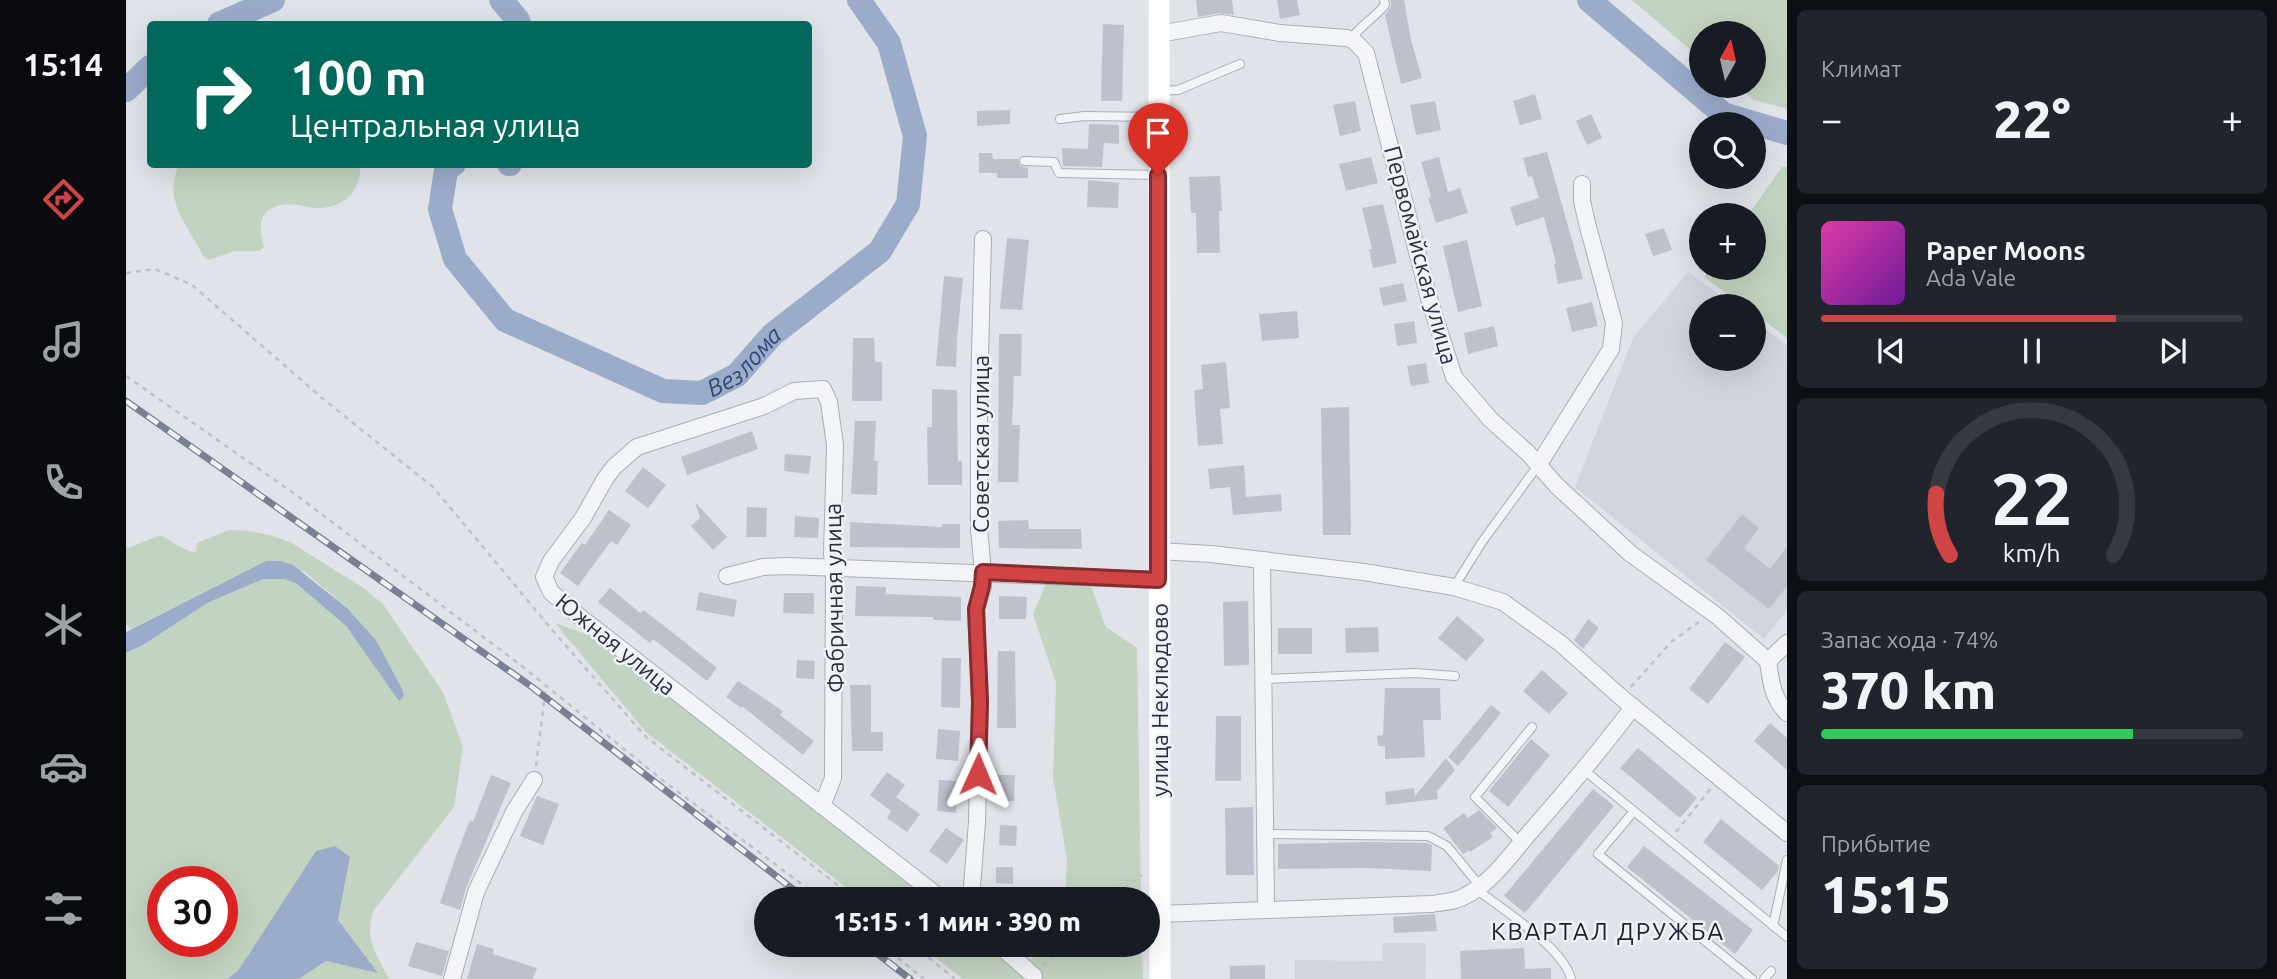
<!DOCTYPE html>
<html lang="ru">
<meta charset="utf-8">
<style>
:root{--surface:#171b24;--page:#20242c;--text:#f1f3f6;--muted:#9ea1a6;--line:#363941;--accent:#d04446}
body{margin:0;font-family:Ubuntu,sans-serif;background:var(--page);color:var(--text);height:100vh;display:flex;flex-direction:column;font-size:26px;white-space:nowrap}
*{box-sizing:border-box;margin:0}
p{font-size:23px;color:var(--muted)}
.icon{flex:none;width:38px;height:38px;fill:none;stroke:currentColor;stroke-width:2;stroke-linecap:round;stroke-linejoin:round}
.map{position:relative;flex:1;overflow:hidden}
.drawer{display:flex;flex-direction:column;gap:10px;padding:10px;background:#0d0f14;width:490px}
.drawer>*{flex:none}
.banner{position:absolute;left:21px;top:21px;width:665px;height:147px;border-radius:7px;box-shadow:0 7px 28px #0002;background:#00695c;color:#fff;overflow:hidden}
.needle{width:46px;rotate:8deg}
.buttons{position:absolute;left:1563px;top:21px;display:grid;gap:14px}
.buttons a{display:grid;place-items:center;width:77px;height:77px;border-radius:50%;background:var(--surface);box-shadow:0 7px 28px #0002;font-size:35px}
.speed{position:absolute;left:21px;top:866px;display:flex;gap:14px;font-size:35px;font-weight:700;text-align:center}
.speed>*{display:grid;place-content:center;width:91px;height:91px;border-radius:50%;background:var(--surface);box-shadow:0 7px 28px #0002;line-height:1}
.speed .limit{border:10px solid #d22;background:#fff;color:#111}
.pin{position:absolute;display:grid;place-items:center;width:60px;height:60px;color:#fff;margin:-72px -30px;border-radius:50% 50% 50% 0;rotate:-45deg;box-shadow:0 0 7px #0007}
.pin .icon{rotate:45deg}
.me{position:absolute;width:77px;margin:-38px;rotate:1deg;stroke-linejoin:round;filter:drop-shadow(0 0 5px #0008)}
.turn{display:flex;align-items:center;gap:24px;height:147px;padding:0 28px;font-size:32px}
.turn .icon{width:91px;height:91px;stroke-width:2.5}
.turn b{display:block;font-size:49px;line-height:60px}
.big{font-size:52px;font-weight:800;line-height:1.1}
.drawer .card{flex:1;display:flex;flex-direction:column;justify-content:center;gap:10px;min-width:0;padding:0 24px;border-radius:10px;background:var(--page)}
.drawer .dial{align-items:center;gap:0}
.dial svg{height:182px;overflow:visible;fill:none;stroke:var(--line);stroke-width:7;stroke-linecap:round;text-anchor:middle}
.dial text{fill:var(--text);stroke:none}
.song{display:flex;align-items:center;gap:21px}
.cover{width:84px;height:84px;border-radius:10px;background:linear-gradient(135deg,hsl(320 70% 55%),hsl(280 70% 35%))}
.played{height:7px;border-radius:4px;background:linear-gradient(90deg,var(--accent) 70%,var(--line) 70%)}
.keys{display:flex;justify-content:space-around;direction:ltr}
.heat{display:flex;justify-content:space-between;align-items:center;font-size:38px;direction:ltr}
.charge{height:10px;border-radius:5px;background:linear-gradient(90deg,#34c759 74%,var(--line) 0)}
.trip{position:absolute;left:628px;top:887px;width:406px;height:70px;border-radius:35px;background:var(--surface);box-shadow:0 7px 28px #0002;font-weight:800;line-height:70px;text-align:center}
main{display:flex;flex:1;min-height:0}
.tabs{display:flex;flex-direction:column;width:126px;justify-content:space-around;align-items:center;background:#090b0e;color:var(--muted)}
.tabs .icon{width:49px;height:49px}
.tabs .current{color:var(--accent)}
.tabs b{font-size:32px;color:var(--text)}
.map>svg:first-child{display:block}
.built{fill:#d2d5de}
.green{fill:#c3d3c1;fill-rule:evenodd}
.water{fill:#9babca}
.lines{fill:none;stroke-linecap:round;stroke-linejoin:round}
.river{stroke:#9babca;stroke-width:24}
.building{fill:#bdc1cc}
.lane-casing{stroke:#a9adb7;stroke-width:10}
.street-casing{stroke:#a9adb7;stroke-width:18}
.path{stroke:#bec1c8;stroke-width:2.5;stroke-dasharray:5 5;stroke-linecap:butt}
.lane{stroke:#f3f4f8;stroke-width:8}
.street{stroke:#f3f4f8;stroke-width:16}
.secondary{stroke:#fff;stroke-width:21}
.rail-casing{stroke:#798093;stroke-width:7}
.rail{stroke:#f0f2f7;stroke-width:4.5;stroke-dasharray:13;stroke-linecap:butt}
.route-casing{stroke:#872c2e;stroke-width:18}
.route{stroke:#d04446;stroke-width:12}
.labels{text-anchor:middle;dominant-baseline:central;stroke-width:5;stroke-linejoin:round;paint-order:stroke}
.street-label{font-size:23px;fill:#292e41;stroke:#f0f2f7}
.water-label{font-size:24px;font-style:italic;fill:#324776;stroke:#f0f2f7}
.neighbourhood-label{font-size:24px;letter-spacing:2px;fill:#1b2032;stroke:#f0f2f7}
</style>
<main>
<nav class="tabs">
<b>15:14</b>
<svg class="icon current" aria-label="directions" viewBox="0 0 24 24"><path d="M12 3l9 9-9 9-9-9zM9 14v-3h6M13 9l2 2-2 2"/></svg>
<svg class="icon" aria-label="music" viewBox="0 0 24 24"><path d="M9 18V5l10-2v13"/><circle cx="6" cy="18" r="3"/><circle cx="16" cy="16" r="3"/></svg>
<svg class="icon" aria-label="phone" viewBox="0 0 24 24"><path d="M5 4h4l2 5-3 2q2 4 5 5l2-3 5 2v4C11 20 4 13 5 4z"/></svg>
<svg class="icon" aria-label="climate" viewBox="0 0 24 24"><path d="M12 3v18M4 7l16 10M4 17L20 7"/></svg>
<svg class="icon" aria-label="car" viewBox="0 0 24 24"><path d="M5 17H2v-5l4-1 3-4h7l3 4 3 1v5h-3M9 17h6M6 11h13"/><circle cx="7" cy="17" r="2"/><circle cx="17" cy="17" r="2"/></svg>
<svg class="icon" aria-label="filters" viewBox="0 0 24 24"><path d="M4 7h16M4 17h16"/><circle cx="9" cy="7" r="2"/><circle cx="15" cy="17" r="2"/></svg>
</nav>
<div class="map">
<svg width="1661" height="979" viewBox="0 0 1661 979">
<rect width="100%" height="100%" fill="#e0e3e9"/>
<g class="built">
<path d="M1562 272 1608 306H1575V359H1628V321L1661 345V610L1638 639 1449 487 1507 338Z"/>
<path d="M1256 943H1299L1300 979H1169V960L1256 961Z"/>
</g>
<g class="green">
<path d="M1506 0H1661V109L1628 100 1610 86H1628V33H1575V59Z"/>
<path d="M53 165H234C236 188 220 207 195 208 184 209 173 204 162 204 132 207 132 224 138 247L133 251H108L83 260 77 256C62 224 36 202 53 165Z"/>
<path d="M1656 167H1661V338L1628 313V306H1618L1578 277 1584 268H1628V215H1622Z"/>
<path d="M103 530C124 530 145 534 164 542L236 587 257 604 317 692 337 747 328 807 248 910C237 937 251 955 263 979H173L200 961 251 972 212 920 224 858 112 972 101 979H0V653L17 645 83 602 138 579H158L170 582 220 626 273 700 250 640 221 608 179 572 140 561 5 629 0 624V546L2 548 34 535C45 540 58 552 70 552L71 543ZM37 882H96V942H37Z"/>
<path d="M920 584 965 586 980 627 1011 648 1015 899H939L941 859 927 778 930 683 907 614Z"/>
<path d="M429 623 471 638 803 899H735L520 732Z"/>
<path d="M793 945H861L870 952 906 959 919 945H1016L1017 979H837Z"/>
</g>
<g class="water">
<path d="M140 561H154L167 565 221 608 250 640 276 689 278 696 273 701 220 626 170 583 158 579H138L83 602 17 645 0 653V632Z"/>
<path d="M209 846 224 857 212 920 252 973 200 961 173 979H101L112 971 190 851Z"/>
</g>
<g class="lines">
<g class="river">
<path d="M375 0 392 20 393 24"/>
<path d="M1463 0 1597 114 1661 133"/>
<path d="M93 24 147 0"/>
<path d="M0 90 24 67"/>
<path id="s1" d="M328 164 320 170 314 209 329 259 379 320 537 391 576 393 611 375 646 335 754 251 782 204 789 136 763 43 733 0"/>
<path d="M383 164H384"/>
</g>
</g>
<g class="building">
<path d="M1070 0H1106L1108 15 1094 13 1072 17Z"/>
<path d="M1151 0H1171L1174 15 1154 19Z"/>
<path d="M1265 0H1278L1285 40 1296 78 1275 84 1259 15 1265 7Z"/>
<path d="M977 24 998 25 996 101H975Z"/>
<path d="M1409 94 1416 119 1394 125 1387 101Z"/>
<path d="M1229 101 1235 131 1214 136 1207 105Z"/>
<path d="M1309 101 1315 130 1290 135 1284 105Z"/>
<path d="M884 110V124L851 126V111Z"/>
<path d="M1465 114 1476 138 1461 145 1450 121Z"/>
<path d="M963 124 993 125V144L978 143 976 167 937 166 936 148 962 149Z"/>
<path d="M1421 152 1457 279 1432 284 1428 264 1430 263 1418 217 1390 226 1384 207 1413 198 1406 176 1402 177 1397 158Z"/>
<path d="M853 153H866L867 159H892L894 166 902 168V178H871V173H853Z"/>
<path d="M1245 157 1252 183 1220 191 1213 164Z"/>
<path d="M1313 157 1322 192 1334 188 1342 213 1310 223 1302 198 1305 197 1295 162Z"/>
<path d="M1094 176 1096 211H1093L1094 253H1071L1070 213H1065L1063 177Z"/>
<path d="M962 180 993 183 992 208 961 207Z"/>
<path d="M1257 204 1271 263 1247 268 1243 249H1246L1236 208Z"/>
<path d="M1538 228 1546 250 1527 256 1519 234Z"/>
<path d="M881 238 903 240 896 310 874 309Z"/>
<path d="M1341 240 1356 306 1332 312 1317 246Z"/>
<path d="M818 276 837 278 831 338 830 367 810 366Z"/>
<path d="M1277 283 1281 301 1257 306 1253 288Z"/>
<path d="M1466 302 1472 326 1446 332 1440 308Z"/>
<path d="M1171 311 1173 338 1136 341 1133 314Z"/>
<path d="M1288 321 1291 343 1271 346 1268 324Z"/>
<path d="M1368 326 1372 346 1342 354 1338 333Z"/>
<path d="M873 334H896L895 376H888L886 425H894L892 482H872Z"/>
<path d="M727 338H748L749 362H756V401H726Z"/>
<path d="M1100 362 1104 408 1094 409 1097 444 1072 446 1068 390 1077 389 1075 365Z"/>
<path d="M1300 363 1303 383 1285 386 1281 366Z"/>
<path d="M806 389 831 390 832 461H836V485H802L801 427H806Z"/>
<path d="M1223 407 1225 535H1197L1195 408Z"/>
<path d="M729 421H750L748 461H752L751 495 725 494Z"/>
<path d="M626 431 632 449 561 475 555 457Z"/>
<path d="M659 454 685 456 683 474 658 471Z"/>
<path d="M1118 465 1120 497 1155 494 1156 511 1107 515 1104 487 1084 489 1082 469Z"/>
<path d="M517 467 540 485 522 508 499 491Z"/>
<path d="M569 502 601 537 587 550 565 526 574 518Z"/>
<path d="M621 507 641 508 640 537H620Z"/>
<path d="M483 510 505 525 491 545 485 541 452 586 434 573 456 543 459 545Z"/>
<path d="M1616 514 1633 528 1618 548 1644 569 1661 546V586L1643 609 1580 560Z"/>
<path d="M669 516 693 518 692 538 668 537Z"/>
<path d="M902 520 903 529H955L956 549 873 548 872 521Z"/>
<path d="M724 522 816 527V524H834V548L724 547Z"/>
<path d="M730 586 760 587V594L835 597V621L807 620V617L729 616Z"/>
<path d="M484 588 514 613 517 610 537 625 591 668 581 681 527 639 524 643 472 602Z"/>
<path d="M573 592 611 600 608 617 570 610Z"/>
<path d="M658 593H688V614L657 613Z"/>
<path d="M873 596 901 597 900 619H873Z"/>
<path d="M1122 601 1123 665 1098 666 1097 602Z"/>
<path d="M1331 616 1359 640 1340 661 1312 638Z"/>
<path d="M1462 619 1473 628 1457 649 1448 640Z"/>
<path d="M1252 627 1253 652 1220 653 1219 628Z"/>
<rect x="1152" y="628" width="34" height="26"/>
<path d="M1599 642 1619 657 1582 704 1563 689Z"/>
<path d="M872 651H889L890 728H871Z"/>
<path d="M816 658H835L834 708 815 707Z"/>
<path d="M671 660 689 661 688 679 670 678Z"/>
<path d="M1416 670 1442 693 1423 714 1397 691Z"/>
<path d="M612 681 657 711 654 715 688 741 677 755 616 706 615 708 600 697Z"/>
<path d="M724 685H745V732H757V751H726Z"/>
<path d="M1259 688H1314L1315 720H1297L1299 757 1259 759V746H1252L1251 736 1257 735Z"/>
<path d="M1365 705 1375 713 1332 766 1322 757Z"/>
<path d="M1090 716H1115V781H1089Z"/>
<path d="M1644 723 1661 738V770L1628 741Z"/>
<path d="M812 729 834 731 832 761 810 759Z"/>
<path d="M1405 739 1424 755 1382 807 1363 791Z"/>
<path d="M1512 748 1571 798 1554 818 1494 768Z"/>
<path d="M1320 758 1329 770 1311 791 1312 799 1260 805 1259 792 1288 788 1289 796Z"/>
<path d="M761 772 779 785 770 797 794 814 781 832 761 818 765 811 744 795Z"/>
<path d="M365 775 385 783 340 888 334 910 314 903 331 853 344 820 347 822Z"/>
<path d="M871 775H889L888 801H871Z"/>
<path d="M813 780 832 781 830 813 811 811Z"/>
<path d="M1467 789 1488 806 1399 913 1378 896Z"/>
<path d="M411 796 433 804 417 845 394 836Z"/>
<path d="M1127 807 1128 875H1100L1099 808Z"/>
<path d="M1353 810 1371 828 1364 833 1367 837 1344 852 1343 850 1337 854 1317 828 1338 813 1342 818Z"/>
<path d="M1595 819 1653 866 1652 871 1636 890 1577 842Z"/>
<path d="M874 825 891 826 890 846 873 845Z"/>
<path d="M820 828 838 840 821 864 803 851Z"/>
<path d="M1240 842 1301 843 1306 845 1305 871 1239 868 1152 869V844Z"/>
<path d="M1518 846 1627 930 1609 954 1501 867Z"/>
<path d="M870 867H887V884L870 883Z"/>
<path d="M1309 914 1311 931 1268 933 1267 917Z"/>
<path d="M290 942 323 951 316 976 282 966Z"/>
<path d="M351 944 368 949 367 954 411 968 407 979H341Z"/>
<path d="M1398 948 1399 969 1425 968V979H1335L1334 951Z"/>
<path d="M1139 965V979H1104V966Z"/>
</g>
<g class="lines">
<defs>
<g id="lane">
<path d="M1224 40C1234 26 1248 18 1259 5L1258 0"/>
<path d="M1035 91 1052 90 1114 64"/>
<path d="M934 119 958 116 1032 117"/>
<path d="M898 161 928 162 933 173 1031 175"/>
<path d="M1328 587 1356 542 1413 464"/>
<path d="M1137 679 1289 673 1329 676"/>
<path d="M1458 770 1661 937"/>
<path d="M1508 811 1472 854 1626 979"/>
<path d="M1139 834 1302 836 1321 846 1354 886"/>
<path d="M1395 843 1349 797 1406 727"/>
<path d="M1350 889C1376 909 1438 948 1445 979"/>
<path d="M1647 926 1661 860"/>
<path d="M1638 979 1645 971"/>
</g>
<g id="street">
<path d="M1033 34 1095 23 1154 33 1221 38 1228 41 1240 53 1304 302 1328 377 1365 420 1402 453 1431 486 1505 554 1591 616 1642 661"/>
<path d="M1413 464 1485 349 1488 323 1461 223 1456 201V184"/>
<path d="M1032 551 1085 554 1238 572 1328 587 1377 602 1434 643 1496 698 1661 833"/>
<path d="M1136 560 1140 910"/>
<path d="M601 576 637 567 661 566 1032 580"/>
<path d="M1642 661C1645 681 1646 698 1661 713"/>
<path d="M1642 661 1661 643"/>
<path d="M696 806 707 778 708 569 706 554 709 445 703 402 697 389 668 391 638 406 511 447 488 467 479 479 457 518 425 561 418 577 425 592 449 613 817 900"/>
<path d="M845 900 851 822 854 702 850 609 857 587V572L853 529V393L857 239"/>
<path d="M1033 914 1305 904C1317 902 1330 902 1341 895 1367 881 1386 853 1405 831 1440 791 1475 750 1507 707"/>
<path d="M873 945 908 976"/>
<path d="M326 979 350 892 388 812 408 780"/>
</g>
</defs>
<use href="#lane" class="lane-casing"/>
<use href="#street" class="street-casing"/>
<g class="path">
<path d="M0 273 29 269 66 285 196 398 307 487 433 638 520 737 731 900"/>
<path d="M0 376 173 497 397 667 540 783 697 900"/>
<path d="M1505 687 1545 642 1573 622"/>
<path d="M410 766 420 686"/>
<path d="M1550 832 1585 788"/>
<path d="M982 900 1016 875"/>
<path d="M756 945 798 979"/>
<path d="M787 945 829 979"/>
<path d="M917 966 937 945"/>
</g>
<use href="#lane" class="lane"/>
<use href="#street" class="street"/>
<path class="secondary" d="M1033 0 1034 979"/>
<defs>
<g id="rail">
<path d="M0 401 406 687 681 900"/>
<path d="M740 945 784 979"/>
</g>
</defs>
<use href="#rail" class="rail-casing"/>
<use href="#rail" class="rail"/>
</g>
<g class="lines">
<defs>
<path id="route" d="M852 774 854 702 850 609 856 586 857 572 1032 580V175"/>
</defs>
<use href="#route" class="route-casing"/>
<use href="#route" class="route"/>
</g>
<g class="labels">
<g class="street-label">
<text transform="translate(1295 255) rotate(75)">Первомайская улица</text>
<text transform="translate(854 444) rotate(-90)">Советская улица</text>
<text transform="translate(708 598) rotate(-91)">Фабричная улица</text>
<text transform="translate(490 644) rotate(39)">Южная улица</text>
<text transform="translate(1033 700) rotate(-90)">улица Неклюдово</text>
</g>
<g class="water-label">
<text stroke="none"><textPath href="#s1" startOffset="446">Везлома</textPath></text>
</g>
<g class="neighbourhood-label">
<text x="1482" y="931">КВАРТАЛ ДРУЖБА</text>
</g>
</g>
</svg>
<div class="buttons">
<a><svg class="needle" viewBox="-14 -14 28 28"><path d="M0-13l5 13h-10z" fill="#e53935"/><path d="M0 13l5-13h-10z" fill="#9ea1a6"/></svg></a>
<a><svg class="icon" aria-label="search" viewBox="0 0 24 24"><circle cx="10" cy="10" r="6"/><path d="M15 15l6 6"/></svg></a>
<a>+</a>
<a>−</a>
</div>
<div class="speed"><div class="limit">30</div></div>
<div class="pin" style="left:1032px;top:175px;background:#d93025"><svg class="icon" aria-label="arrive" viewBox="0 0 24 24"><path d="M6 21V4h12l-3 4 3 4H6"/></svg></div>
<svg class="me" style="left:852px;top:774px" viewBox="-20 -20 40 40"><path d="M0-17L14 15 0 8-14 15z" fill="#d04446" stroke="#fff" stroke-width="4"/></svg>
<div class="trip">15:15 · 1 мин · 390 m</div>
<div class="banner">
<div class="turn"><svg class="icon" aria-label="right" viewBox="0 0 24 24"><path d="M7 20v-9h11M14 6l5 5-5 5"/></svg><div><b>100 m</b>Центральная улица</div></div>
</div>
</div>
<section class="drawer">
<div class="card"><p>Климат</p>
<div class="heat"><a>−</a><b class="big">22°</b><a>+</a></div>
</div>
<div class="card">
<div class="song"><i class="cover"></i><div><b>Paper Moons</b><p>Ada Vale</p></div></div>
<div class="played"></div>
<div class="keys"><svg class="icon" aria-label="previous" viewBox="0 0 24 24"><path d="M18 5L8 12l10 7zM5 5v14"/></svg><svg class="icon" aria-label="pause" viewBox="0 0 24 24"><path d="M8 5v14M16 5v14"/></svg><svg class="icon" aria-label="next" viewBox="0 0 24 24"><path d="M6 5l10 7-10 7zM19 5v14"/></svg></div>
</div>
<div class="card dial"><svg viewBox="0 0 100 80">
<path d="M14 69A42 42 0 1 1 86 69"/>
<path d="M14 69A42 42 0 0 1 8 42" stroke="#d04446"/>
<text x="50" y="56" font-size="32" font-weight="700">22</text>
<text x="50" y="72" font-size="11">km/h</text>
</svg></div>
<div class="card"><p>Запас хода · 74%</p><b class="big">370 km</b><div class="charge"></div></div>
<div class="card"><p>Прибытие</p><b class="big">15:15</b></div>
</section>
</main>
